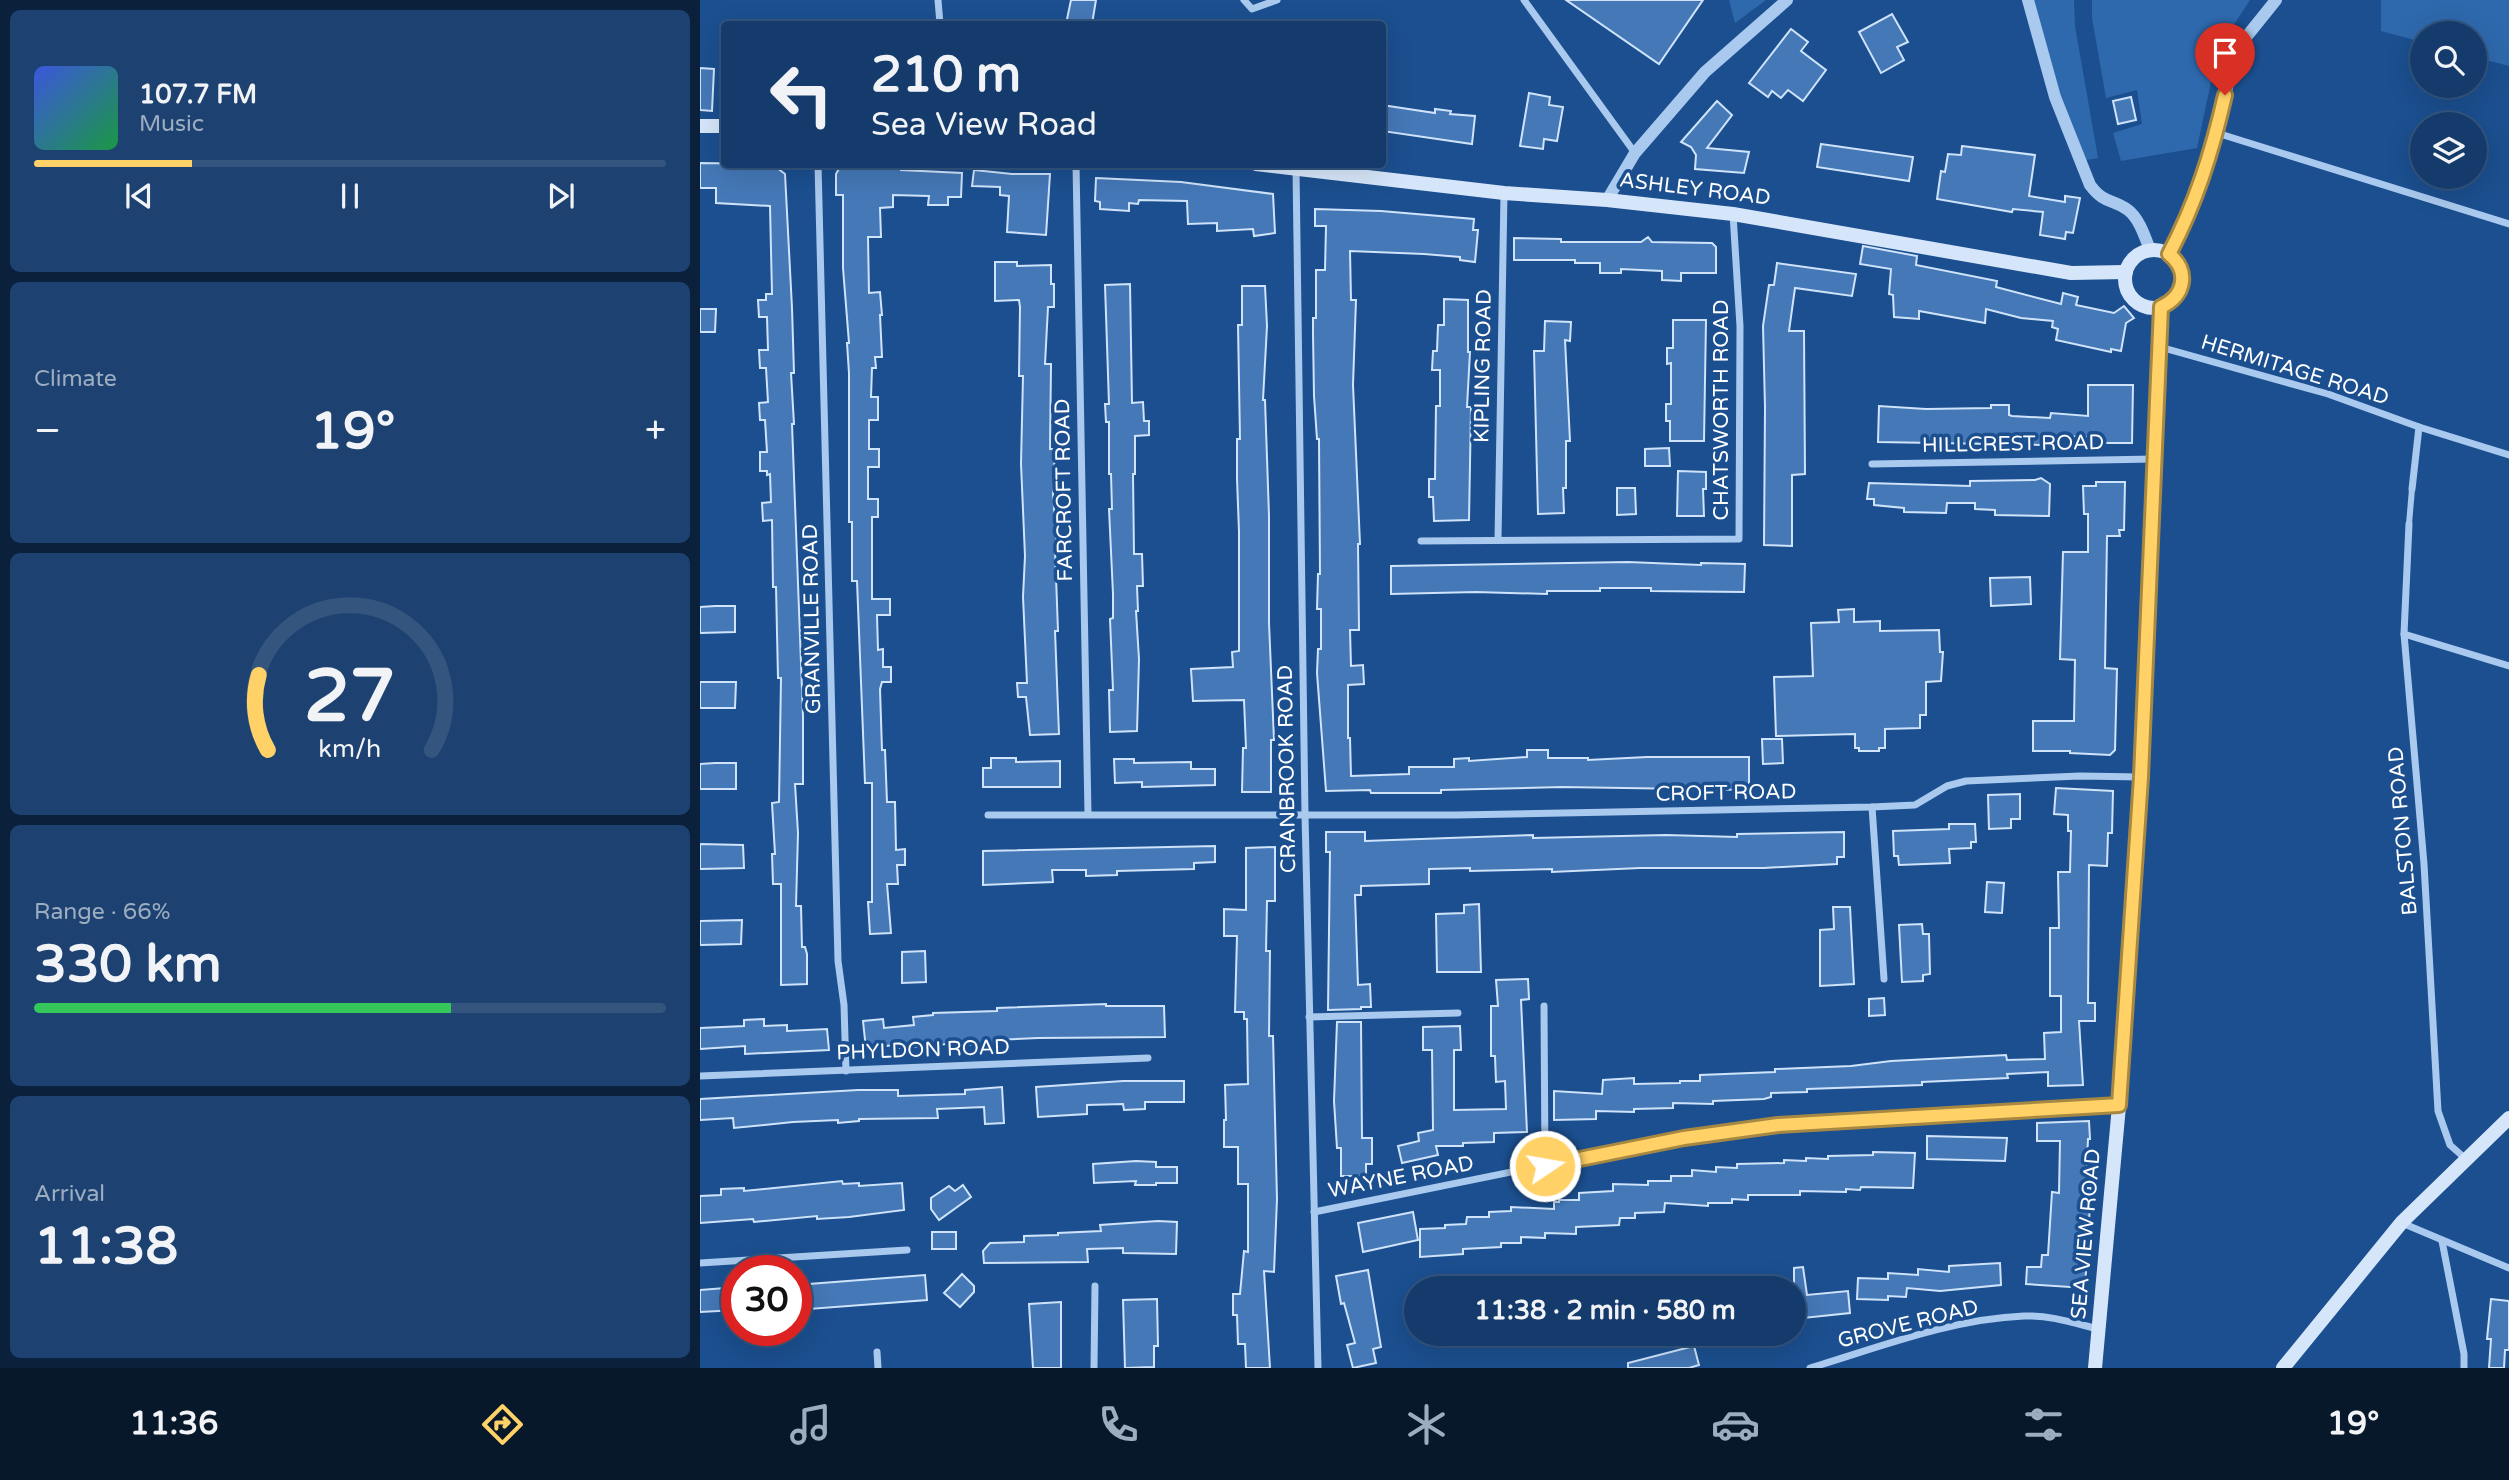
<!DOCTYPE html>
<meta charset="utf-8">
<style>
:root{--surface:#143b6b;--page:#1d4271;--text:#f1f3f6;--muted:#9dadc1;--line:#33557e;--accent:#ffd166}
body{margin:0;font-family:"Varela Round",sans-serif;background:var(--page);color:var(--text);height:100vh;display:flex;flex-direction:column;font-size:26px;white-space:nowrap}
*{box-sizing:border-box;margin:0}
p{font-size:23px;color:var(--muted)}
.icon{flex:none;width:38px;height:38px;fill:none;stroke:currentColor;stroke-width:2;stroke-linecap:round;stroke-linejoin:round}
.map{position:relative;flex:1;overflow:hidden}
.side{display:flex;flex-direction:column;gap:10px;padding:10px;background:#0b203b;width:700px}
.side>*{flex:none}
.top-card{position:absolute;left:21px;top:21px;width:665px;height:147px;border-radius:7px;box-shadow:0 7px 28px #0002,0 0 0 2px var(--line);background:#143b6b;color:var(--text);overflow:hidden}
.tools{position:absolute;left:1710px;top:21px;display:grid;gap:14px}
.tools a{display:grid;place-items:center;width:77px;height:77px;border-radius:50%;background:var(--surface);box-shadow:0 7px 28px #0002,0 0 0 2px var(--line);font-size:35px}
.speed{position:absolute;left:21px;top:1255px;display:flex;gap:14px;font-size:35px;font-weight:700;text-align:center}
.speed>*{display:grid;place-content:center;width:91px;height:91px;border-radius:50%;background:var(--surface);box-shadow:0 7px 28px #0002,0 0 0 2px var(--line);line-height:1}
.speed .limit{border:10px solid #d22;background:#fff;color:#111}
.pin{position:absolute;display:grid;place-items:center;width:60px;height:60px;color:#fff;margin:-72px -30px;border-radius:50% 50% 50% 0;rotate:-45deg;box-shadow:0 0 7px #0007}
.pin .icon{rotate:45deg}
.me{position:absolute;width:77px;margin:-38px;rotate:78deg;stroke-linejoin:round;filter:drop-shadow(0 0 5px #0008)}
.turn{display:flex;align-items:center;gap:24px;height:147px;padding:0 35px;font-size:32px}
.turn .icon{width:91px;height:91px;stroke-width:2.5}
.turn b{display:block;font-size:49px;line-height:60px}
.big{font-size:52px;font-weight:800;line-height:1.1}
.side .widget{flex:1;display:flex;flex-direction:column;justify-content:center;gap:10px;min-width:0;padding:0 24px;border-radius:10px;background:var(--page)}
.side .dial{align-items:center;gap:0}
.dial svg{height:182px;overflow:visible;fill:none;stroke:var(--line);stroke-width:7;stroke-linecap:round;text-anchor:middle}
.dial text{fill:var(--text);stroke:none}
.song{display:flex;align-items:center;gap:21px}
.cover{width:84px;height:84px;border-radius:10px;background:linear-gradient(135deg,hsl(230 70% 55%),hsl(140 70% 35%))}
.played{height:7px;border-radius:4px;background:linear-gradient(90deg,var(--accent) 25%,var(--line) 25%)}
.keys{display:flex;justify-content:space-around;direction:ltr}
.heat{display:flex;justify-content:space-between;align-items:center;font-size:38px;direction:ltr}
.charge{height:10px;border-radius:5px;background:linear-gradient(90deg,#34c759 66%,var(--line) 0)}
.trip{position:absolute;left:704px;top:1276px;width:402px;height:70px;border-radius:35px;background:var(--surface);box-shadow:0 7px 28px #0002,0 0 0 2px var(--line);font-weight:800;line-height:70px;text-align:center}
.tabs{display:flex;height:112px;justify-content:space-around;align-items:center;background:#08182b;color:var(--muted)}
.tabs .icon{width:49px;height:49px}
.tabs .on{color:var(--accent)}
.tabs b{font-size:32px;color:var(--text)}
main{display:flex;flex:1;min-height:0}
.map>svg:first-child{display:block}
.green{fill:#2e69ad}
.building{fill:#4478b7;stroke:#cfe3fa;stroke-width:2}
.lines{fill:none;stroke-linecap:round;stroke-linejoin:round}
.pedestrian{stroke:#a9c9ee;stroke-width:6}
.minor{stroke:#a9c9ee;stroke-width:7}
.tertiary{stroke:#a9c9ee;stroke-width:12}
.secondary{stroke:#d6e6fa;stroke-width:14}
.route-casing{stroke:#a68842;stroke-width:18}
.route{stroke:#ffd166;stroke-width:12}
.labels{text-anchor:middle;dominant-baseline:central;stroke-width:7;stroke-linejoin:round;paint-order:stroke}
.street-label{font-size:21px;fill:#fff;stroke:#1b4f8f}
</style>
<main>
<section class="side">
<div class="widget">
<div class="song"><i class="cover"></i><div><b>107.7 FM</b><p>Music</p></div></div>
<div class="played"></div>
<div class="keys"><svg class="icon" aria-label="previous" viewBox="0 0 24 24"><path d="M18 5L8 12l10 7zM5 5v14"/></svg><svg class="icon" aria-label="pause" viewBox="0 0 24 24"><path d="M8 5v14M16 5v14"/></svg><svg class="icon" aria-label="next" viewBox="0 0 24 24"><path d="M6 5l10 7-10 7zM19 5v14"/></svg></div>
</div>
<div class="widget"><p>Climate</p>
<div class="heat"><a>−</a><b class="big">19°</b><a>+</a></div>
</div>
<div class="widget dial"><svg viewBox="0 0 100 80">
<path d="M14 69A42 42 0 1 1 86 69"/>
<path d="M14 69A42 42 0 0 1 10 36" stroke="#ffd166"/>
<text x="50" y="56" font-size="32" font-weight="700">27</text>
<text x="50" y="72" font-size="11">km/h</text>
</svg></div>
<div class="widget"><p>Range · 66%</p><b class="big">330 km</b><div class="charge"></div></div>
<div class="widget"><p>Arrival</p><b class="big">11:38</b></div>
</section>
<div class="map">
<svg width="1809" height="1368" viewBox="0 0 1809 1368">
<rect width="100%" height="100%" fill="#1b4f8f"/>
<g class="green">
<path d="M1029 0H1066L1035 23Z"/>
<path d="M1328 0H1374L1375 26 1398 158 1381 161Z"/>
<path d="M1392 0H1550L1518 49 1497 148 1421 161 1413 133 1442 124 1437 90 1406 98 1392 18Z"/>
<path d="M1681 0H1809V66L1775 57 1774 33H1722V42L1681 31Z"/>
</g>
<g class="building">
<path d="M371 0H396L392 24H366Z"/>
<path d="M866 0H1003L959 64Z"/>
<path d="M1192 14 1208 42 1197 47 1204 60 1181 73 1159 32Z"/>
<path d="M1091 29 1108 42 1101 51 1126 70 1103 101 1088 90 1081 98 1072 91 1068 97 1049 83Z"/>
<path d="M0 68 14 69 12 111 0 110Z"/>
<path d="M829 93 850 97 849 105 863 107 857 141 844 139 843 149 820 146Z"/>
<path d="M1431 97 1436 120 1418 124 1413 101Z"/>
<path d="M1017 101 1032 115 1007 148 1049 152 1044 173 995 169 996 155 991 147 981 142Z"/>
<path d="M682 105 735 113V109L751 111 750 114 775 116 772 144 682 131Z"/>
<path d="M1121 144 1213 157 1209 181 1117 167Z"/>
<path d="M1262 146 1335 155 1329 196 1365 202V196L1380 198 1373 233 1366 232 1365 239 1340 235 1343 212 1313 209 1312 212 1237 199 1241 171 1245 172 1248 154 1261 155Z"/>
<path d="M0 163 72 164 85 174 92 308 94 373H91L94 424H92L103 716V784H95L98 833 96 906H101L102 947H105L107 954V984L81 985V884H73L72 854H75L72 803 79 802 81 678H78L76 587H73L72 520 63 521 62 503 71 502 70 474 67 475V471H60V452H67L65 420H60L59 403 68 402 66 368H60L59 350H68L67 317H59L58 300H66V294H72L70 206 16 203V188H0Z"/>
<path d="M168 165 201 166V170L262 173 261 197H248V205H228L229 196 193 195V207L180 208 181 237H168L169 293 180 292 182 315H180L182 357H175L176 368H172L171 397H178V420H169V449H179V467H168V499H178V517H172V599H190V615H177L178 650 183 649V667H191V682H182L180 689 182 750H185L187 802H195L196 850 205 849V865H197L198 884H187L191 933 170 934 168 902H172V783H165L157 581H152V522H149V373L147 343H149L143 268V195H136V174L140 167H168Z"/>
<path d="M274 170 312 174H350L346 235 307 232 309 196 300 195V187L272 186Z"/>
<path d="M396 178 481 182 573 194 575 233 554 236 553 229 517 231V223L488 224 487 201 439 200 438 204 429 203V211L400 209V202L395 201Z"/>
<path d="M615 209 681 211 774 219 773 230H778L775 262 760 260V257L724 254 650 251 651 300H656L653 385 660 544H658L659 630H650L651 666 663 665 664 684 648 685V738H650L651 776 709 774V767H754V759L769 758V761L827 757V750H848V758H888V760L947 757H1049V790L862 787 741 790V793H671L670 790 626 791 617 673 618 649H621V609H617L618 574H620L619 439H617L614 396 613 334V318H616V270H625L626 226H615Z"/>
<path d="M948 237 952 242 1012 243 1016 247V273H981V281L962 280V271L921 269V273H900V263H875V260H814V238L861 239V242H941Z"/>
<path d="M1163 246 1217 256 1216 265 1297 281 1296 287 1361 304 1363 293 1378 297 1376 305 1414 313 1424 306 1434 318 1426 323 1421 351 1411 349V352L1356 340 1358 329 1352 327 1353 321 1321 318 1286 309 1285 323 1219 311V319L1194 317 1193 295 1189 294 1191 269 1160 264Z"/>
<path d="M295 262H317V266L351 265V284H354V307H348L345 364H351L350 449H355L353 495 356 533 357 549H355L358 631H355L359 734 330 735 326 697H318L317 683H327L323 597 325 556 321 464 323 376H319L320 307 319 300 295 301Z"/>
<path d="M1077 263 1156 274 1152 296 1095 288 1089 331H1104L1105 474 1092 475V546L1064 545 1065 407 1063 326 1069 285H1074Z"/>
<path d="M430 284 432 403 443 402 444 421H449V435L435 436V474H433L434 554H442L443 586H437L438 611H436L439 659 437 731 410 732 409 690H413L410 619 413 618V594L409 509H412L411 474H409V422H406L405 404H409L405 285Z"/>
<path d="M542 286H565L567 326 563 400H565L569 516V623L574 740H571V792H542L543 748H546L544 700 493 701 491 669 533 667 532 652 539 651V532L537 478V439H540L538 325H542Z"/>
<path d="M744 299 768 300V352H770L767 407H771L769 520 734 521 733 497H729V479H735L736 406H740V370H732L733 351H737L738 325H744Z"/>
<path d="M0 309H16L15 332H0Z"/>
<path d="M973 320H1006L1004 441H970V421H966V404H971V363L967 364V348H973Z"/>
<path d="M845 321 871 322 870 341 865 340 870 441H866V488H863L864 513 838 514 834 351H844Z"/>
<path d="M1388 385H1433L1432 443H1404L1403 437 1342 436V445L1178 442 1179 406 1226 409 1291 408V405H1309V415L1312 416 1350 418 1351 413 1388 416Z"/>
<path d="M969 448 970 466H945V449Z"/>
<path d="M978 471 1006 472V489H1003L1004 516H977Z"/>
<path d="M1341 478 1350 484 1349 516 1295 515V510L1275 509V503H1247L1246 513 1204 512V508L1174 505V499H1167L1169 483 1270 486V481L1335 480Z"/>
<path d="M1396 482H1425L1424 530H1419L1420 536H1407L1405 668 1417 669 1415 750 1410 755 1370 753V751H1333V721H1374L1375 660 1360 659 1363 552H1388V514H1384L1383 486H1396Z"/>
<path d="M917 488H935L936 514 917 515Z"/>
<path d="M928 562 1001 565V563L1045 564 1044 592 951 591V588H900V591H847V594L776 592 691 594V566Z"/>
<path d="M1330 577 1331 604 1291 606 1290 578Z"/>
<path d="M15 606H35V632L0 633V607Z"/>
<path d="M1154 609V622L1180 621V631L1239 630 1240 652H1243L1241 681 1226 682V715H1220V728L1185 729V748H1179V751H1159V748H1155V734L1076 736 1074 677 1113 676 1111 623 1139 622 1138 610Z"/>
<path d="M0 682H36L35 708H0Z"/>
<path d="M1062 739H1082L1083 763 1063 764Z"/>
<path d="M291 758H316V762L360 761V787H283V768H291Z"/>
<path d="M414 759H434V763L491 762V769H515V785L442 787V782L415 783Z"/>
<path d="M15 763H36V789H0V764Z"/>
<path d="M1356 788 1413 791 1412 833H1408L1407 866 1389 865 1388 1003H1395V1021H1379L1383 1085 1348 1086V1072L1307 1074 1308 1078 1222 1082V1085L1107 1089V1092L1071 1093V1097L1064 1099 1013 1101V1104L973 1103V1108L934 1109V1112L896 1111V1119L854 1120V1091L902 1094 903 1080 934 1078V1084L980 1083V1081H1000V1075L1075 1072V1069L1151 1066 1191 1061 1306 1055 1307 1060 1345 1059 1344 1033 1361 1032V996H1350V928H1359L1358 872H1370L1371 831H1368V815L1354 814Z"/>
<path d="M1320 794V819H1311V828L1289 829 1288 795Z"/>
<path d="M1249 824H1275L1276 842H1271V848L1249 849 1250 863 1199 865 1198 856H1194L1193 831 1249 829Z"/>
<path d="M626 832H665V841L833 835V838L966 835 1037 837V834L1144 832V857H1137V864L1064 868H940L852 872V869L770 871V868L729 869V884L661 886V895H655L658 985 670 984 671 1007H661V1009L628 1010 630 852H626Z"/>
<path d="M0 844 43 845 44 868 0 869Z"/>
<path d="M515 846V862L494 863V869L417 871V875L386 876V870H352L353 882 283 885V851Z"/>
<path d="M575 847V901H567L566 951H570L569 1036H573L577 1199 574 1272 564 1271 570 1368H546L545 1344H538L537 1315H533V1294H540L544 1251 548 1252V1184H538V1147H524V1120H526L525 1085 548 1084 547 1019H544V1012H535L537 936H524V909L546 910V848Z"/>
<path d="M1287 882 1304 883 1302 913 1285 912Z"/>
<path d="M779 904 781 972H737L736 914 764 913V905Z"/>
<path d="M1133 907H1150L1154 984 1120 986V930L1134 929Z"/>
<path d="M42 920 41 944 0 945V921Z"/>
<path d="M1222 924 1223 934H1229L1230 974 1223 975V981L1202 982 1199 925Z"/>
<path d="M225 951 226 982 202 983V952Z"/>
<path d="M828 979 829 999 821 1000 827 1132 794 1133V1142L763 1143V1146H736L738 1155 702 1163 698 1146 719 1141 718 1133 733 1130 732 1050H723V1027L760 1026 761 1050H754V1110L806 1109 805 1081 796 1082 795 1056H791V1006H798L796 980Z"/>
<path d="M1184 998 1185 1015 1169 1016V999Z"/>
<path d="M406 1004V1006H464L465 1037 338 1038 294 1040V1044L260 1045V1043L200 1048V1044L166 1049 163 1021 183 1019 184 1028 214 1025 213 1017 233 1015V1013L297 1011V1008Z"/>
<path d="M64 1019V1026L87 1025V1031L127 1029 129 1050 45 1054V1046L0 1049V1028L44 1026V1020Z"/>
<path d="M637 1022H661L662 1138H672V1164H666V1176H641V1148H637L634 1101Z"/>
<path d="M423 1081H484V1102H445V1109L424 1110 423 1104 387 1105V1114L338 1117 336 1087Z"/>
<path d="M302 1087 304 1123 285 1124 284 1107 237 1109 238 1118 159 1119V1121L138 1123V1120L93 1122 34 1128 33 1118 0 1120V1099L158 1090H198V1096L265 1094V1090Z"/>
<path d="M1389 1121 1390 1139H1388L1386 1188H1391L1385 1288 1326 1284 1327 1267H1341L1342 1255H1348L1352 1192 1359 1193 1360 1141H1337V1123Z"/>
<path d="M1227 1136 1307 1138 1305 1161 1227 1159Z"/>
<path d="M1173 1152 1215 1153 1213 1188 1161 1187 1160 1190 1146 1189V1192L1100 1191V1195H1048V1200L1032 1199V1203H1008V1206L965 1203 964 1212 935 1213V1218H920L919 1225 876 1227V1234L845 1233V1238L821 1237V1243H801V1247L763 1249V1254L720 1257V1229L745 1228V1225L766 1224 767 1217H789V1212L811 1211V1207L854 1209V1202H859V1200H879V1193L913 1191V1184L948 1185V1181H971V1176H992V1170L1016 1172V1167L1037 1168V1164L1084 1163V1160L1106 1161V1158L1128 1159V1156L1173 1155Z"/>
<path d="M436 1161 456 1162V1167H477V1183H456V1185H435L436 1181 394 1183 393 1164Z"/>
<path d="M142 1181 143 1184 159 1183V1186L202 1183 204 1210 149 1217 117 1219V1216L54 1222 53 1219 0 1223V1196L21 1195V1189L44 1188V1191Z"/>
<path d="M263 1185 271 1197 239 1220 231 1209V1198L249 1186 255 1191Z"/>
<path d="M713 1212 718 1240 663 1252 658 1223Z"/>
<path d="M458 1221 477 1222 476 1254 423 1253V1248L387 1249 388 1262 284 1263 283 1251 290 1243 324 1242V1236L358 1235V1233L401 1231 400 1225Z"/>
<rect x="232" y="1232" width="24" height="17"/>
<path d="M1300 1263 1301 1285 1240 1291 1207 1288 1206 1297 1188 1296V1300L1157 1299 1158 1278 1188 1279V1273L1218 1275V1269L1249 1272V1266Z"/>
<path d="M1103 1267 1107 1295 1148 1291 1150 1313 1094 1319V1268Z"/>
<path d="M668 1270 681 1347 673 1349 676 1363 653 1368 647 1345 655 1343 644 1303 641 1304 636 1276Z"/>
<path d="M262 1274 274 1286V1292L260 1307 244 1293Z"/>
<path d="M225 1275 227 1300 96 1310V1285Z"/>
<path d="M37 1287V1310L0 1312V1290Z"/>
<path d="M457 1299 458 1346H454V1367L425 1368 423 1300Z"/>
<path d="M1791 1299 1809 1301V1350H1805L1804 1368H1789L1791 1339H1787Z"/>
<path d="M361 1302V1368H333L329 1304Z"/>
<path d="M994 1346 999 1365 989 1368H928V1363Z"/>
</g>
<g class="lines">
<path class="pedestrian" d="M1709 524 1712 489"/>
<g class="minor">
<path d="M238 0 240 24"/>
<path d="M544 0 552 9 577 0"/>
<path d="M824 0 935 153"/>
<path d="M1517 133 1809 224"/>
<path d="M118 164 138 961 144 1005 146 1071"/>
<path d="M376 164 388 814"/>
<path d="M596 169 605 815 618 1368"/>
<path d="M1460 347 1628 394 1719 427 1809 455"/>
<path d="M1172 464 1454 459"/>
<path d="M1712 489 1719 427"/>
<path d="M1709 524 1704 634 1724 864 1738 1111 1750 1145 1767 1160"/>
<path d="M798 540 804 194"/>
<path d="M721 541 1039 539 1040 326 1033 214"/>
<path d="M1704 634 1809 666"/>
<path d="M1172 807 1184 979"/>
<path d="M288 815H757L1172 807 1215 805 1247 786 1266 781 1380 776 1441 777"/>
<path d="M844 1006 845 1166"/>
<path d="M609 1017 758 1013"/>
<path d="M0 1076 448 1058"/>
<path d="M614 1212 984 1137 1078 1125 1419 1106"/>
<path d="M1702 1223 1809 1268"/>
<path d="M1742 1241 1764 1354V1368"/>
<path d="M0 1263 207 1250"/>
<path d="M177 1352 178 1368"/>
<path d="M394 1368 395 1286"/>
<path d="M1110 1368C1180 1347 1251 1319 1324 1316 1350 1315 1374 1323 1398 1329"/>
</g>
<g class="tertiary">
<path d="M1328 0 1355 97 1390 185C1405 205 1412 198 1428 210 1439 218 1445 237 1450 250"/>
<path d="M907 200 935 153 1005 72 1087 0"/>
<path d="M1469 254 1491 211 1503 179 1530 76 1543 41 1576 0"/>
</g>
<g class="secondary">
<path d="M0 126H24"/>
<path d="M556 164 804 193 907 200 1033 214 1371 273 1426 272"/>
<circle cx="1454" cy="279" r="29"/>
<path d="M1395 1368 1419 1106 1441 777 1461 307"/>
<path d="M1583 1368 1702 1222 1809 1118"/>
</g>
</g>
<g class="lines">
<defs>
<path id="route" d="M845 1166 984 1138 1078 1125 1419 1105 1441 777 1461 307C1485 296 1490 271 1469 254 1496 203 1512 152 1525 95"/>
</defs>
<use href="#route" class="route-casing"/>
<use href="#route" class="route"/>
</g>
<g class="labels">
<g class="street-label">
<text transform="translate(995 189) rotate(7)">ASHLEY ROAD</text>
<text transform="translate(783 366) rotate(-89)">KIPLING ROAD</text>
<text transform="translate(1595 370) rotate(17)">HERMITAGE ROAD</text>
<text transform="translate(1021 410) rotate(-90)">CHATSWORTH ROAD</text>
<text transform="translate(1313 444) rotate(-1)">HILLCREST ROAD</text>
<text transform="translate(364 490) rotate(-91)">FARCROFT ROAD</text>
<text transform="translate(112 619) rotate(-91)">GRANVILLE ROAD</text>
<text transform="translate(587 769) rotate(-91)">CRANBROOK ROAD</text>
<text transform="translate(1026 793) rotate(-1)">CROFT ROAD</text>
<text transform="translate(1703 831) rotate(-95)">BALSTON ROAD</text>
<text transform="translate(223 1050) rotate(-2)">PHYLDON ROAD</text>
<text transform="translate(701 1177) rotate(-11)">WAYNE ROAD</text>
<text transform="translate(1386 1234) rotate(-85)">SEA VIEW ROAD</text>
<text transform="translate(1208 1324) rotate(-14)">GROVE ROAD</text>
</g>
</g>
</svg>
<div class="tools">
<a><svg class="icon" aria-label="search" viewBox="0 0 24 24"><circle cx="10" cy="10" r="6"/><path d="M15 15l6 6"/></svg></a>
<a><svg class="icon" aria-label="layers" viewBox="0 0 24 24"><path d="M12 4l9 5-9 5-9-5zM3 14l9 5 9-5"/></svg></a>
</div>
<div class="speed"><div class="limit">30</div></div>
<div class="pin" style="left:1525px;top:95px;background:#d93025"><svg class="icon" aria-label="arrive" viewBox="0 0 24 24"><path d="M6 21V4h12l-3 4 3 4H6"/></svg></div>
<svg class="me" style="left:845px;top:1166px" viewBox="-20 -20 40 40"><circle r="17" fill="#ffd166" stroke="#fff" stroke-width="3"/><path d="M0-11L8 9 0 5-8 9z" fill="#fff"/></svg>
<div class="trip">11:38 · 2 min · 580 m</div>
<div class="top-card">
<div class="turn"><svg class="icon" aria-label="left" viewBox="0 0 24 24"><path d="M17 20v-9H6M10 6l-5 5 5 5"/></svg><div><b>210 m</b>Sea View Road</div></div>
</div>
</div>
</main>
<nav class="tabs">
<b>11:36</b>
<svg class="icon on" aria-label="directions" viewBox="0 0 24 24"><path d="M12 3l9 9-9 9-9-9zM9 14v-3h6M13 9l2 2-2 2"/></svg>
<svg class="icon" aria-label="music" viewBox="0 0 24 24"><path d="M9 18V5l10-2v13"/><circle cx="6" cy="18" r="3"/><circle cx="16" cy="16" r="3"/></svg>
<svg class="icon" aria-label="phone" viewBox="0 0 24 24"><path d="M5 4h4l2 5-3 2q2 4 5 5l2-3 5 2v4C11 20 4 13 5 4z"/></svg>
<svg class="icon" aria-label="climate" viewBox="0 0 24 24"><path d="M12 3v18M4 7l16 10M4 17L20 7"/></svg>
<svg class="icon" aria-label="car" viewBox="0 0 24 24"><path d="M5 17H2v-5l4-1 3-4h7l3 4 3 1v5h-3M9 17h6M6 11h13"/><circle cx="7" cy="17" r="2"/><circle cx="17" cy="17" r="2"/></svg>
<svg class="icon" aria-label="filters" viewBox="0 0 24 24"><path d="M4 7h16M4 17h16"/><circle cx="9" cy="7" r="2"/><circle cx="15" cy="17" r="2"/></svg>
<b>19°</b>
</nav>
